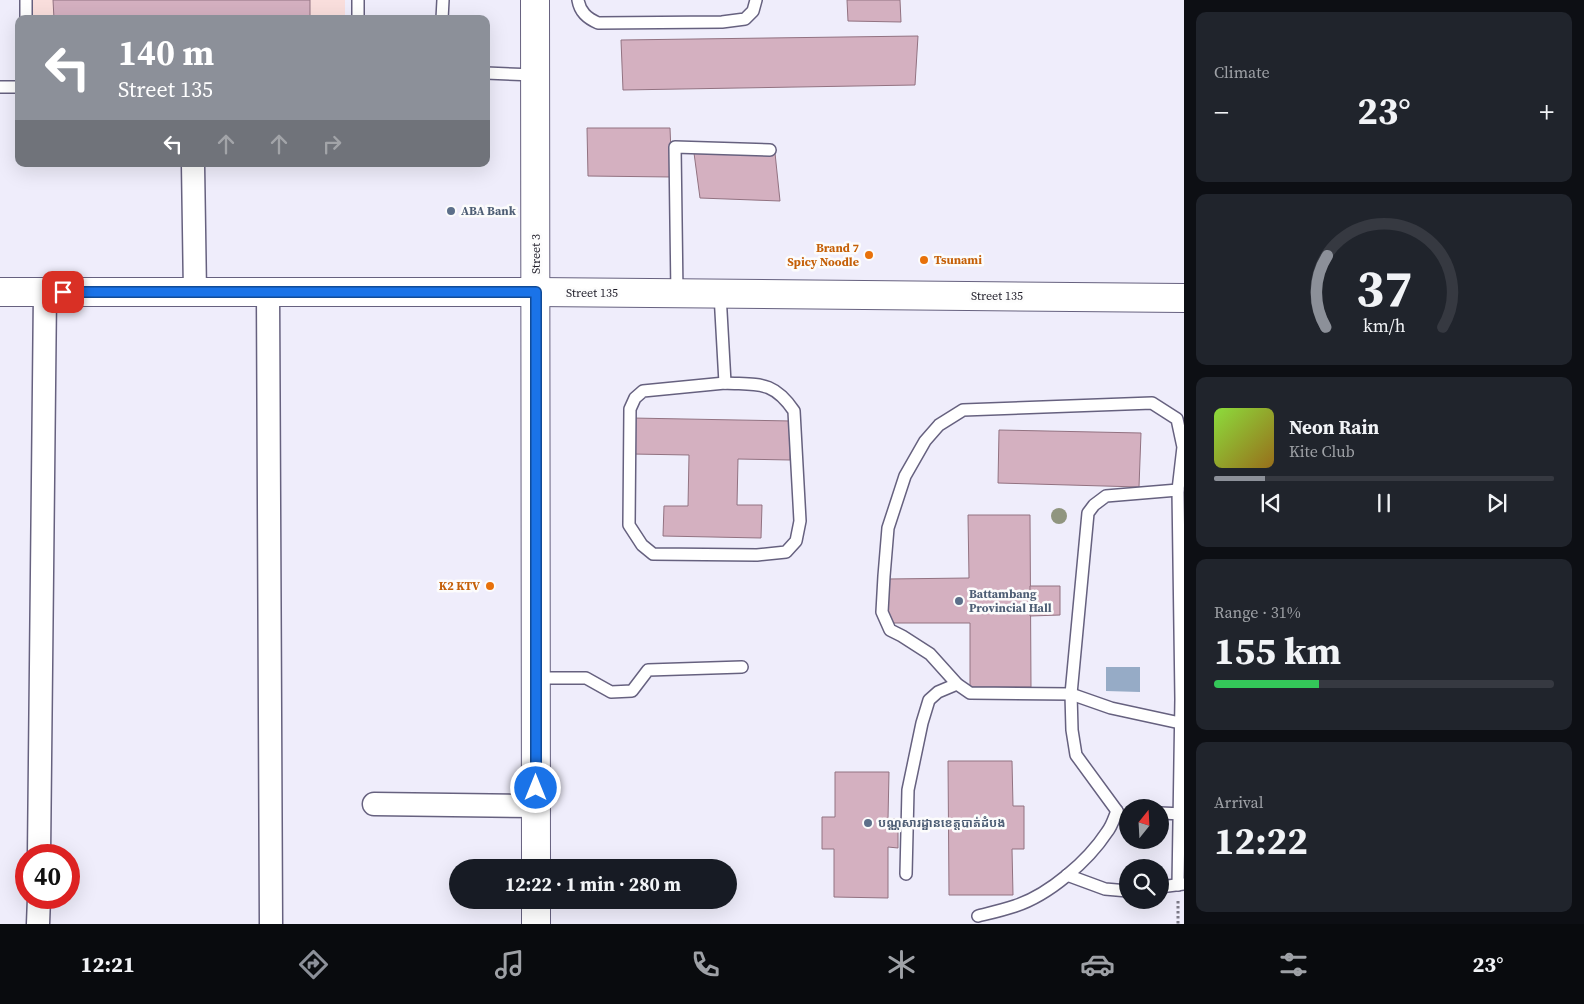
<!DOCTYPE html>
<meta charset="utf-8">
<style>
:root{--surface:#171b24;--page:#20242c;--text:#f1f3f6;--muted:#9ea1a6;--line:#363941;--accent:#8c9099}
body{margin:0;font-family:"Source Serif 4","Noto Sans Khmer",serif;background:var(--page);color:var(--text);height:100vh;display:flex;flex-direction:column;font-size:19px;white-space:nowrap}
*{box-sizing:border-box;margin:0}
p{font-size:16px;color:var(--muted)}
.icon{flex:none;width:28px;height:28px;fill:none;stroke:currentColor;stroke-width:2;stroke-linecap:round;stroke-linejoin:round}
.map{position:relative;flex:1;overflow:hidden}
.details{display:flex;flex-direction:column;gap:12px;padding:12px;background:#0d0f14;width:400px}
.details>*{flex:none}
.top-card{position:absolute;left:15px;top:15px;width:475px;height:152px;border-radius:10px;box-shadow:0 5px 20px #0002;background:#8c9099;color:#fff;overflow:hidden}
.needle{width:32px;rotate:18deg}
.buttons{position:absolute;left:1119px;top:799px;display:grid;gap:10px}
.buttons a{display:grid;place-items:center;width:50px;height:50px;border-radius:50%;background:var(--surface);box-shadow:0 5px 20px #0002;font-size:25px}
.speed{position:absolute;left:15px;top:844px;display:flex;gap:10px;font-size:25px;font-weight:700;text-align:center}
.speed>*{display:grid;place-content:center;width:65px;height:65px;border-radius:50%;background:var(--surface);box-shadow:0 5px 20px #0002;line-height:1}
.speed .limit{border:8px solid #d22;background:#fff;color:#111}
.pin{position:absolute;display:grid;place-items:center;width:42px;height:42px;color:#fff;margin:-21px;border-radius:10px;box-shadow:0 2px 8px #0006}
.me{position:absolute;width:55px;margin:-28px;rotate:0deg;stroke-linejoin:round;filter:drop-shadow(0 0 4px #0008)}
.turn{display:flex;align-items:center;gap:18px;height:105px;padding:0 20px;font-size:22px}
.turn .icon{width:65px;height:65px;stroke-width:2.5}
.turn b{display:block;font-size:35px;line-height:42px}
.lanes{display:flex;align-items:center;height:48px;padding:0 20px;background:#0003;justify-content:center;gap:25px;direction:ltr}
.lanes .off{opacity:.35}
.big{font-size:38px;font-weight:700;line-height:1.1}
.details .card{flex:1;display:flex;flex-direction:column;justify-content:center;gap:8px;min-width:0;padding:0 18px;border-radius:10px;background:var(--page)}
.details .dial{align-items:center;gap:0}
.dial svg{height:130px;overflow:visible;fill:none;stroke:var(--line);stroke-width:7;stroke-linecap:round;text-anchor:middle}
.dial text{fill:var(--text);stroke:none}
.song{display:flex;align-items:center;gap:15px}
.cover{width:60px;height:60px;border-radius:8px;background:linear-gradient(135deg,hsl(90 70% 55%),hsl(40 70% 35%))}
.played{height:5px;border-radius:2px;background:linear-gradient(90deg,var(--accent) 15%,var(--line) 15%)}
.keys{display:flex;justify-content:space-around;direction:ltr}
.heat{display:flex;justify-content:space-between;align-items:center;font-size:28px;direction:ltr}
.charge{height:8px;border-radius:4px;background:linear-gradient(90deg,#34c759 31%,var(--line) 0)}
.trip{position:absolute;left:449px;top:859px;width:288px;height:50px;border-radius:25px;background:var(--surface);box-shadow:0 5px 20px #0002;font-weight:700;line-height:50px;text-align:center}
.tabs{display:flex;height:80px;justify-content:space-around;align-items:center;background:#090b0e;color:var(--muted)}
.tabs .icon{width:35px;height:35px}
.tabs .current{color:var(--accent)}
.tabs b{font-size:22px;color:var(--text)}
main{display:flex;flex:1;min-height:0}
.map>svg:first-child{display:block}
.commercial{fill:#f9dedc}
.water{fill:#96abc6}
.building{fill:#d4b0c0;stroke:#927281}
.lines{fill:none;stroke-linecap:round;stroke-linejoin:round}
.service-casing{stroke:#66617f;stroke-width:14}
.minor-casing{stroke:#66617f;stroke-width:25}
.tertiary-casing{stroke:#66617f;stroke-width:30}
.secondary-casing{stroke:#66617f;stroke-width:30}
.path{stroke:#7c7a87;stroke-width:3;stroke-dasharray:2.5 2.5;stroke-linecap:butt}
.service{stroke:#fff;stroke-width:11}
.minor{stroke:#fff;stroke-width:22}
.tertiary{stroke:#fff;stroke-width:28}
.secondary{stroke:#fff;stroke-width:28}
.tree{fill:#90957f}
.route-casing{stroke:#114b97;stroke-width:12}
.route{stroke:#1a73e8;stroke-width:9}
.service-dot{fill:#5c6f8a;stroke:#fcfcfc;stroke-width:2}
.food-dot{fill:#e8710a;stroke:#fcfcfc;stroke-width:2}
.labels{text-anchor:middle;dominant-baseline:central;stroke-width:5;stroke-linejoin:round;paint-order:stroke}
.service-label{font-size:12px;font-weight:bold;fill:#4e5e75;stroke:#fcfcfc;text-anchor:start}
.food-label{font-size:12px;font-weight:bold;fill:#c56008;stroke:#fcfcfc;text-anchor:end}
.street-label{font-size:12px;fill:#1d1b27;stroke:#fcfcfc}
</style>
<main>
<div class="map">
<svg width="1184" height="924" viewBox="0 0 1184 924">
<rect width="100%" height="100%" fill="#efedfb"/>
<rect class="commercial" x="31" y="0" width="314" height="19"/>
<path class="water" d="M1106 667H1140V692L1106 691Z"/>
<g class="building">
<path d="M53 0H310V19H54Z"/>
<path d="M847 0H900L901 22 848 21Z"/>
<path d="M918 36 915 85 623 90 621 40Z"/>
<path d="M587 128H670L672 177 588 176Z"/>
<path d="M694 153H775L780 201 700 198Z"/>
<path d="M632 418 791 421 790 460 738 459 737 505H762L761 538 663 536 664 506H688L689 455 632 454Z"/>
<path d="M999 430 1141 433 1139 487 998 483Z"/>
<path d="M968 515H1030L1031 687H970V623H888V579L969 578Z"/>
<path d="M1030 586H1060V615L1030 616Z"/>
<path d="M948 761H1012L1013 806H1024V849H1012L1013 895H949Z"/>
<path d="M835 772H889L888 819H898V848L888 847V898L834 897V849H822V817H835Z"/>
</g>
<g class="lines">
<defs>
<g id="service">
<path d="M26 0V19"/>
<path d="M358 0V19"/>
<path d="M578 0C580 12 587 18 598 23L722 22 745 19 753 11 756 0"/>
<path d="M442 19 443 0"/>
<path d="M486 73 535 75"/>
<path d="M0 87H19"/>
<path d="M677 294 675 147 770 150"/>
<path d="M720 294 725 383"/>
<path d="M725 383C758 385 773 380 794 411L800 521 796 541 786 552 757 555 653 554 642 545 629 525 630 409 635 398 643 391Z"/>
<path d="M536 678H586L611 692 632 691 648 670 742 667"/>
<path d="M1117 811 1076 755 1072 730 1071 694 1088 513 1094 505 1106 496 1178 490"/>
<path d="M1160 813 1184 814"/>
<path d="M906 874 908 790 922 723 929 700 938 692 957 684"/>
<path d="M1067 875 1105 889 1128 891"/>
<path d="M1178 885 1181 699 1178 490 1183 447 1177 419 1152 403 963 410 939 425 925 441 905 476 888 528 884 576 882 612 890 630 902 636 930 654 957 684 970 693 1071 694 1111 708 1180 723"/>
<path d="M1160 887 1184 884"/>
<path d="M978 916C990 913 1003 910 1015 906 1049 895 1088 861 1107 832 1112 826 1114 818 1117 811"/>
</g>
<g id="minor">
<path d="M193 164 195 293"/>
<path d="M268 293 271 924"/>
<path d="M374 804 536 806"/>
<path d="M39 855 45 292"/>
<path d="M38 924 39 898"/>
</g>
<g id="tertiary">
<path d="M535 0 536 868"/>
<path d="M536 924V900"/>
</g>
<path id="secondary" d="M0 292H536L1184 298"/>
</defs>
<use href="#service" class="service-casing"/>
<use href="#minor" class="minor-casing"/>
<use href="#tertiary" class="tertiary-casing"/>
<use href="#secondary" class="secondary-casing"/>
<path class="path" d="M1178 901V924"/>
<use href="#service" class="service"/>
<use href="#minor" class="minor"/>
<use href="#tertiary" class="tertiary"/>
<use href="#secondary" class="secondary"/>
</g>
<circle class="tree" cx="1059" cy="516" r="8"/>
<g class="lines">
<defs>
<path id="route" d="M63 292H536V788"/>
</defs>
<use href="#route" class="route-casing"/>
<use href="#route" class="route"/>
</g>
<g class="service-dot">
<circle cx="451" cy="211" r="5"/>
<circle cx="959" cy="601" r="5"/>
<circle cx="868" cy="823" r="5"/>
</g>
<g class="food-dot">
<circle cx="869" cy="255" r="5"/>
<circle cx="924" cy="260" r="5"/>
<circle cx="490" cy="586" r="5"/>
</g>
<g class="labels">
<g class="service-label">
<text x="461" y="211">ABA Bank</text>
<text x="969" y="594">Battambang<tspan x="969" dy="14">Provincial Hall</tspan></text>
<text x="878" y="823">បណ្ណសារដ្ឋានខេត្តបាត់ដំបង</text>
</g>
<g class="food-label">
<text x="859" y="248">Brand 7<tspan x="859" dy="14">Spicy Noodle</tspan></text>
<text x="934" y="260" text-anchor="start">Tsunami</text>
<text x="480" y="586">K2 KTV</text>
</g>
<g class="street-label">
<text transform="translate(536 254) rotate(-90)">Street 3</text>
<text x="592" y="293">Street 135</text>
<text x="997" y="296">Street 135</text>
</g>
</g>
</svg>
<div class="buttons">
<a><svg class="needle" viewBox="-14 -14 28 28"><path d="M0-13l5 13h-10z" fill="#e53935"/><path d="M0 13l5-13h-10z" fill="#9ea1a6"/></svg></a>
<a><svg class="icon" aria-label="search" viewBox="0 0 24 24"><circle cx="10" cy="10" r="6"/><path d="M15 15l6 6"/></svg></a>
</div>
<div class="speed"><div class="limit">40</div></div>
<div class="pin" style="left:63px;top:292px;background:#d93025"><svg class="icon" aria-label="arrive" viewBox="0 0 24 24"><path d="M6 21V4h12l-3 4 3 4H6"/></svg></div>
<svg class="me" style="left:536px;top:788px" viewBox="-20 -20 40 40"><circle r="17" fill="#1a73e8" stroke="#fff" stroke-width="3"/><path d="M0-11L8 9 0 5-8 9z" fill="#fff"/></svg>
<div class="trip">12:22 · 1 min · 280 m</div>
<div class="top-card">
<div class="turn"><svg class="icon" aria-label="left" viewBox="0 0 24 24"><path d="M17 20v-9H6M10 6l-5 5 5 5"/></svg><div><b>140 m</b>Street 135</div></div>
<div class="lanes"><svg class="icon" aria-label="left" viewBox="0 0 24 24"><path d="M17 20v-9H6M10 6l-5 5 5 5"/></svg><svg class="icon off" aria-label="ahead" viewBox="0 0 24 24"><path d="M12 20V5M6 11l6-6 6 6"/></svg><svg class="icon off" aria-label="ahead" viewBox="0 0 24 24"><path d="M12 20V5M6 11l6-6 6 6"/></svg><svg class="icon off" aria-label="right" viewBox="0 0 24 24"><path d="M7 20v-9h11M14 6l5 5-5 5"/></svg></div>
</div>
</div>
<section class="details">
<div class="card"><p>Climate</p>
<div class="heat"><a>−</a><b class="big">23°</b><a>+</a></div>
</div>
<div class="card dial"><svg viewBox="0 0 100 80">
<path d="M14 69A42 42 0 1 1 86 69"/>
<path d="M14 69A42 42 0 0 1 15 25" stroke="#8c9099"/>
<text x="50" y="56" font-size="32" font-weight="700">37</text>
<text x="50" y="72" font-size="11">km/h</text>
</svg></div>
<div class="card">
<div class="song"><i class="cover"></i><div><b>Neon Rain</b><p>Kite Club</p></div></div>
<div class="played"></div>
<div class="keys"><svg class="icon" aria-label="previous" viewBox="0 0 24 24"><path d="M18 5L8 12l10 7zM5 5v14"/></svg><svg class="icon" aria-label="pause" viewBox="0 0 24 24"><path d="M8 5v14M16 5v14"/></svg><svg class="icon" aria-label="next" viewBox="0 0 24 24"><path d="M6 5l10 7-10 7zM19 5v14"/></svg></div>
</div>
<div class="card"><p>Range · 31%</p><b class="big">155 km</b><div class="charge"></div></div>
<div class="card"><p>Arrival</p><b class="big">12:22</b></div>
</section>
</main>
<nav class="tabs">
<b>12:21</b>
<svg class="icon current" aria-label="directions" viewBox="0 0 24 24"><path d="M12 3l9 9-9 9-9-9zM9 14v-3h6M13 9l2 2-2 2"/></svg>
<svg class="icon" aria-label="music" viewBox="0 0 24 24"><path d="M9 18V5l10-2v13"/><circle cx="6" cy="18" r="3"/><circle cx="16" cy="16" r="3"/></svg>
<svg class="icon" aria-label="phone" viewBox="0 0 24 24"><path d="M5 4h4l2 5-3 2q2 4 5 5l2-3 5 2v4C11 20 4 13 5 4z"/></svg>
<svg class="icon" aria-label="climate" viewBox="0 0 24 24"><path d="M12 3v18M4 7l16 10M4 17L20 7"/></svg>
<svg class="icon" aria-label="car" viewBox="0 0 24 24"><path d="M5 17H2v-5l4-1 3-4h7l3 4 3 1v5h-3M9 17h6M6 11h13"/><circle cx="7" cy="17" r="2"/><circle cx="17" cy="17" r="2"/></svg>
<svg class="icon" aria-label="filters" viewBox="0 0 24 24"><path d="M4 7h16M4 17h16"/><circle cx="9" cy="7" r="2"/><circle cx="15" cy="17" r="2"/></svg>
<b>23°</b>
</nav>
